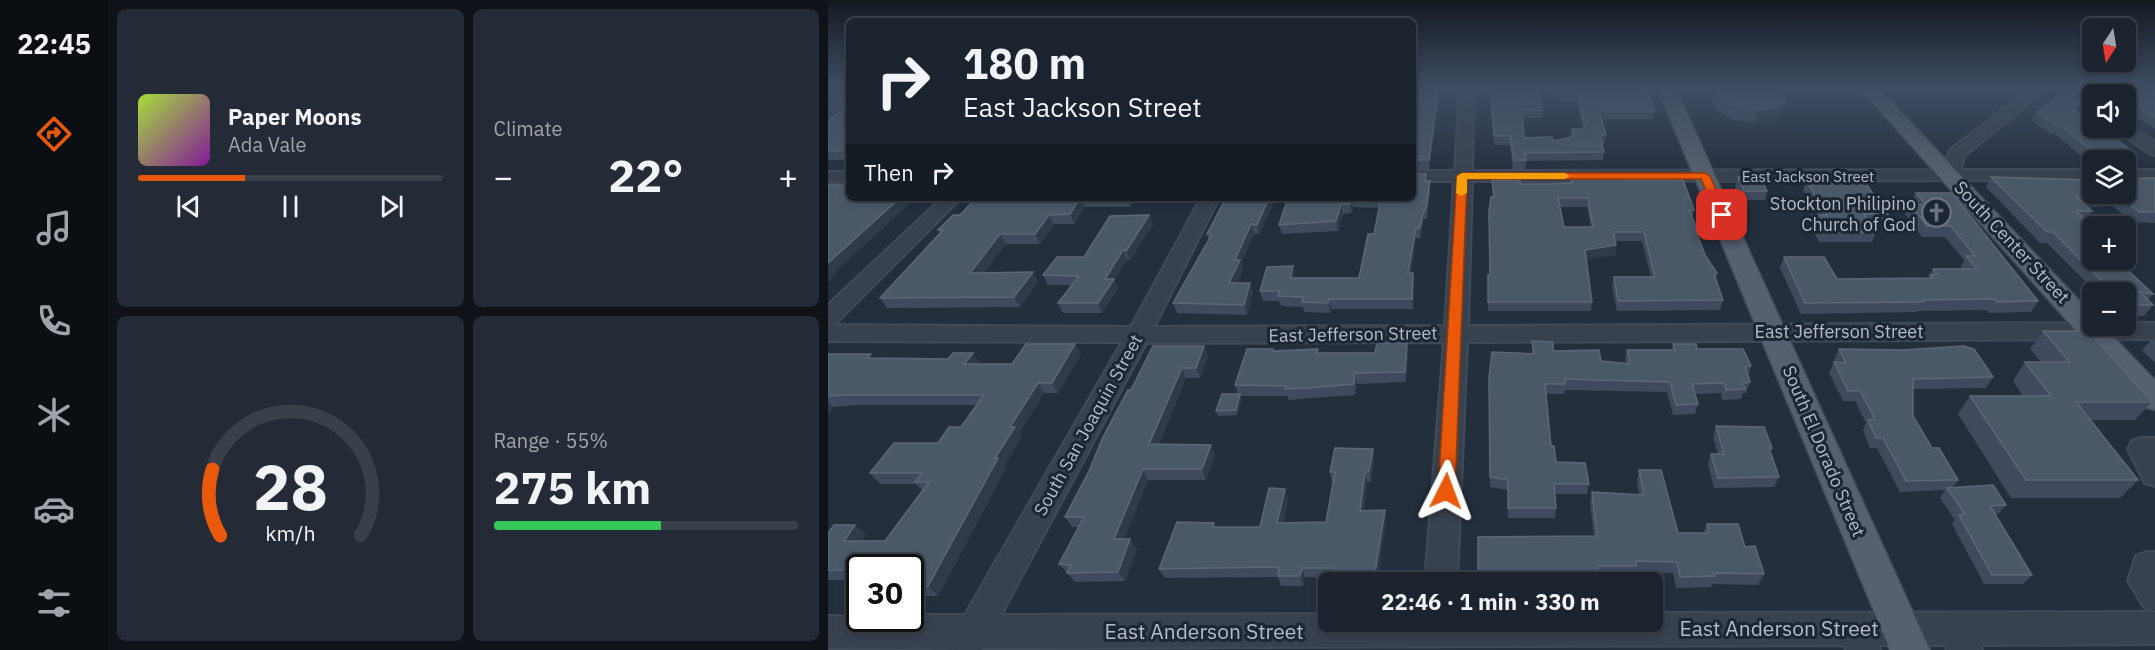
<!DOCTYPE html>
<meta charset="utf-8">
<style>
:root{--surface:#1b232e;--page:#242b36;--text:#f1f3f6;--muted:#a0a4aa;--line:#39404a;--accent:#ea580c}
body{margin:0;font-family:"IBM Plex Sans",sans-serif;background:var(--page);color:var(--text);height:100vh;display:flex;flex-direction:column;font-size:22px;white-space:nowrap}
*{box-sizing:border-box;margin:0}
p{font-size:20px;color:var(--muted)}
.icon{flex:none;width:33px;height:33px;fill:none;stroke:currentColor;stroke-width:2;stroke-linecap:round;stroke-linejoin:round}
.map{position:relative;flex:1;overflow:hidden}
.drawer{display:flex;flex-direction:column;gap:9px;padding:9px;background:#0f1319;width:720px}
.drawer>*{flex:none}
.banner{position:absolute;left:18px;top:18px;width:570px;height:183px;border-radius:9px;box-shadow:0 3px 9px #0003,0 0 0 2px var(--line);background:#1b232e;color:var(--text);overflow:hidden}
.needle{width:39px;rotate:192deg}
.controls{position:absolute;left:1254px;top:18px;display:grid;gap:12px}
.controls a{display:grid;place-items:center;width:54px;height:54px;border-radius:9px;background:var(--surface);box-shadow:0 3px 9px #0003,0 0 0 2px var(--line);font-size:30px}
.speed{position:absolute;left:18px;top:554px;display:flex;gap:12px;font-size:30px;font-weight:700;text-align:center}
.speed>*{display:grid;place-content:center;width:78px;height:78px;border-radius:50%;background:var(--surface);box-shadow:0 3px 9px #0003,0 0 0 2px var(--line);line-height:1}
.speed .limit{border:3px solid #111;border-radius:9px;background:#fff;color:#111}
.pin{position:absolute;display:grid;place-items:center;width:51px;height:51px;color:#fff;margin:-26px;border-radius:12px;box-shadow:0 3px 9px #0006}
.me{position:absolute;width:66px;margin:-33px;rotate:3deg;stroke-linejoin:round;filter:drop-shadow(0 0 4px #0008)}
.turn{display:flex;align-items:center;gap:21px;height:126px;padding:0 18px;font-size:27px}
.turn .icon{width:78px;height:78px;stroke-width:2.5}
.turn b{display:block;font-size:42px;line-height:51px}
.then{display:flex;align-items:center;height:57px;padding:0 18px;background:#0003;gap:12px;font-size:22px}
.big{font-size:45px;font-weight:700;line-height:1.1}
.drawer .tile{flex:1;display:flex;flex-direction:column;justify-content:center;gap:9px;min-width:0;padding:0 21px;border-radius:9px;background:var(--page)}
.drawer .dial{align-items:center;gap:0}
.dial svg{height:156px;overflow:visible;fill:none;stroke:var(--line);stroke-width:7;stroke-linecap:round;text-anchor:middle}
.dial text{fill:var(--text);stroke:none}
.song{display:flex;align-items:center;gap:18px}
.cover{width:72px;height:72px;border-radius:9px;background:linear-gradient(135deg,hsl(80 70% 55%),hsl(290 70% 35%))}
.played{height:6px;border-radius:3px;background:linear-gradient(90deg,var(--accent) 35%,var(--line) 35%)}
.keys{display:flex;justify-content:space-around;direction:ltr}
.heat{display:flex;justify-content:space-between;align-items:center;font-size:33px;direction:ltr}
.charge{height:9px;border-radius:4px;background:linear-gradient(90deg,#34c759 55%,var(--line) 0)}
.drawer .tiles{flex:1;display:grid;gap:9px;grid-template-columns:repeat(2,1fr)}
.trip{position:absolute;left:490px;top:572px;width:345px;height:60px;border-radius:9px;background:var(--surface);box-shadow:0 3px 9px #0003,0 0 0 2px var(--line);font-weight:700;line-height:60px;text-align:center}
main{display:flex;flex:1;min-height:0}
.menu{display:flex;flex-direction:column;width:108px;justify-content:space-around;align-items:center;background:#0b0e12;color:var(--muted)}
.menu .icon{width:42px;height:42px}
.menu .on{color:var(--accent)}
.menu b{font-size:27px;color:var(--text)}
.map>svg:first-child{display:block}
.lines{fill:none;stroke-linecap:round;stroke-linejoin:round}
.minor-casing{stroke:#414a57;stroke-width:4}
.major-casing{stroke:#414a57;stroke-width:3}
.minor{fill:#38414e;fill-rule:evenodd}
.major{fill:#56606e;fill-rule:evenodd}
.wall{fill:#3f4b5c;fill-rule:evenodd}
.shaded-wall{fill:#2f3b4b}
.building{fill:#4b5868;stroke:#5c6777;stroke-width:1.5;fill-rule:evenodd}
.route{fill:#ea580c;stroke:#983908;stroke-width:1.5}
.slow{fill:#f59e0b}
.labels{text-anchor:middle;dominant-baseline:central;stroke-width:6;stroke-linejoin:round;paint-order:stroke}
.far-street-label{font-size:15px;fill:#b4bcc9;stroke:#1d2633}
.poi-label{font-size:18px;fill:#b4bcc9;stroke:#1d2633;text-anchor:end}
.street-label{font-size:18px;fill:#b4bcc9;stroke:#1d2633}
.near-street-label{font-size:21px;fill:#b4bcc9;stroke:#1d2633}
</style>
<main>
<nav class="menu">
<b>22:45</b>
<svg class="icon on" aria-label="directions" viewBox="0 0 24 24"><path d="M12 3l9 9-9 9-9-9zM9 14v-3h6M13 9l2 2-2 2"/></svg>
<svg class="icon" aria-label="music" viewBox="0 0 24 24"><path d="M9 18V5l10-2v13"/><circle cx="6" cy="18" r="3"/><circle cx="16" cy="16" r="3"/></svg>
<svg class="icon" aria-label="phone" viewBox="0 0 24 24"><path d="M5 4h4l2 5-3 2q2 4 5 5l2-3 5 2v4C11 20 4 13 5 4z"/></svg>
<svg class="icon" aria-label="climate" viewBox="0 0 24 24"><path d="M12 3v18M4 7l16 10M4 17L20 7"/></svg>
<svg class="icon" aria-label="car" viewBox="0 0 24 24"><path d="M5 17H2v-5l4-1 3-4h7l3 4 3 1v5h-3M9 17h6M6 11h13"/><circle cx="7" cy="17" r="2"/><circle cx="17" cy="17" r="2"/></svg>
<svg class="icon" aria-label="filters" viewBox="0 0 24 24"><path d="M4 7h16M4 17h16"/><circle cx="9" cy="7" r="2"/><circle cx="15" cy="17" r="2"/></svg>
</nav>
<section class="drawer">
<div class="tiles">
<div class="tile">
<div class="song"><i class="cover"></i><div><b>Paper Moons</b><p>Ada Vale</p></div></div>
<div class="played"></div>
<div class="keys"><svg class="icon" aria-label="previous" viewBox="0 0 24 24"><path d="M18 5L8 12l10 7zM5 5v14"/></svg><svg class="icon" aria-label="pause" viewBox="0 0 24 24"><path d="M8 5v14M16 5v14"/></svg><svg class="icon" aria-label="next" viewBox="0 0 24 24"><path d="M6 5l10 7-10 7zM19 5v14"/></svg></div>
</div>
<div class="tile"><p>Climate</p>
<div class="heat"><a>−</a><b class="big">22°</b><a>+</a></div>
</div>
<div class="tile dial"><svg viewBox="0 0 100 80">
<path d="M14 69A42 42 0 1 1 86 69"/>
<path d="M14 69A42 42 0 0 1 10 35" stroke="#ea580c"/>
<text x="50" y="56" font-size="32" font-weight="700">28</text>
<text x="50" y="72" font-size="11">km/h</text>
</svg></div>
<div class="tile"><p>Range · 55%</p><b class="big">275 km</b><div class="charge"></div></div>
</div>
</section>
<div class="map">
<svg width="1327" height="650" viewBox="0 0 1327 650">
<rect width="100%" height="100%" fill="#242f3e"/>
<g class="lines">
<defs>
<g id="minor">
<path d="M632 87H646L644 171 1116 170 1122 150 1205 87H1221L1136 156 1133 170H1264V180L644 181 640 326 1264 323V326H1298V323H1327V339L639 342 629 582H597L616 342 318 343 173 615 501 614V621H825V613L1327 612V644L1152 645 1154 650H1119L1117 645H1050L1052 650H1018L1016 645 155 648 154 650 0 648V616L82 618V615H137L294 342 0 341V305L114 198H133L8 323 0 325 303 327 373 198H391L326 327 617 326 626 181H585V171H627Z"/>
<path d="M1230 87H1247L1264 99V109L1259 108Z"/>
<path d="M21 95V106L0 118V106Z"/>
<path d="M1298 124 1327 142V155L1321 153 1290 131 1289 128H1298Z"/>
<rect x="1298" y="170" width="29" height="10"/>
<rect x="0" y="172" width="21" height="10"/>
<path d="M1313 438H1327V486L1317 483 1300 449 1304 441Z"/>
<path d="M1319 552H1327V611L1316 607 1300 581 1308 556Z"/>
</g>
<g id="major">
<path d="M829 87H847L1102 650H1062Z"/>
<path d="M1031 87H1049L1264 314V326H1275L1327 380V410L1316 407Z"/>
</g>
</defs>
<use href="#minor" class="minor-casing"/>
<use href="#major" class="major-casing"/>
<use href="#minor" class="minor"/>
<use href="#major" class="major"/>
</g>
<g class="wall">
<path d="M585 87H612L601 169H585Z"/>
<path d="M664 87 715 110 714 118H694L696 138 725 141 743 137 744 129H755L749 101H732L729 87H811L827 111 825 119H773L778 135 777 143H774L776 152 775 160 698 161 697 169H685L682 145H666L663 108Z"/>
<path d="M1263 87H1327V129L1298 110V94H1273L1263 88Z"/>
<path d="M887 91 958 100 954 112 946 120 926 123 906 120 890 112 884 103Z"/>
<path d="M21 107V165L18 160H0V121Z"/>
<path d="M1209 112H1248L1306 152 1300 161H1259L1226 133 1224 135 1204 120Z"/>
<path d="M910 177 939 191 937 200H914L907 187Z"/>
<path d="M1163 177 1264 180 1327 178V223L1304 222 1285 206 1259 207 1264 211 1258 220 1261 223 1260 225 1264 229V260L1325 294 1320 300 1325 305 1316 316H1298V292H1268L1219 243H1212L1158 187Z"/>
<path d="M743 179 866 210 864 218 868 226 867 229 877 255 889 273 888 279 895 300 892 310 789 311 784 286 786 277H823L814 241H787L788 245 787 255 758 259 764 302 763 311H660V275H662L665 197 664 180 692 184H721L743 183ZM732 207H759L763 227H736Z"/>
<path d="M598 181 602 190 599 219H596L592 238H588L583 273H585L586 283 585 309H503L502 313 476 312 475 307 453 306 451 301H435L432 291 467 276V278H531L546 234 552 208 525 207 523 213 515 214 510 231 454 234 451 225 460 198Z"/>
<path d="M978 181 1060 215 1056 224H1043L1048 232 1044 242H991L981 224 984 215H990L975 190Z"/>
<path d="M1088 193 1210 301 1203 312 1161 313 1159 310 1090 311 1089 312 973 314 952 268 956 257 1009 279 1100 278 1105 269H1135L1133 267 1136 260 1117 237H1094L1077 214 1082 204H1085L1083 203Z"/>
<path d="M148 198H309L303 207H256L246 224H226L212 244H178L155 273 205 272 210 282 192 307 59 308 52 298 112 234 110 230 132 215Z"/>
<path d="M448 198 431 234H426L413 264 415 270 409 283 425 293 419 315 349 313 345 303 381 240 379 234Z"/>
<path d="M325 225 302 260H299L286 280 290 288 274 313H235L230 303 244 285H220L215 275Z"/>
<path d="M1215 331 1324 402 1307 420H1262L1310 480 1292 498H1183L1130 414 1142 396H1195L1185 381 1197 362H1213L1202 349Z"/>
<path d="M1323 340H1327V363L1314 350Z"/>
<path d="M704 341 725 351 773 361 798 363 797 360 799 350H844L845 344 869 349 923 366 920 376 922 382 918 393H915L913 399 894 400 893 393 867 394 870 404 867 414 845 415 839 392 737 390 736 394H718L723 446 728 462 761 484 759 494H727L728 508 727 518H680V490L662 487 661 377 704 354Z"/>
<path d="M247 344 253 354 230 393H216L191 433 194 437 176 466 178 468 110 596H82V567H32V580H0V533L27 525 38 535 34 541H57L95 491 88 484H52L42 473 110 443 133 427 148 405H28L5 407 2 412H0V354L46 358 120 359 145 353 152 364H184Z"/>
<path d="M376 346 380 357 372 378H358L331 444 387 455 378 480H320L296 539 309 549 297 581 247 582 231 564 251 527H244L237 517 303 390Z"/>
<path d="M445 349 446 351 491 353H580L578 382 529 384 527 395 484 398 460 400V396H412L414 399 409 415 390 416 388 411 410 394 407 385Z"/>
<path d="M1011 349 1165 377 1158 388 1085 389V416L1104 448 1130 480 1124 488 1178 505 1170 514H1167L1204 575 1195 584H1156L1124 524 1127 520 1112 498 1117 490 1072 492 1049 448H1042L1035 430 1038 423 1027 401H1015L1001 373 1006 362H1008L1006 360Z"/>
<path d="M888 426 944 448 942 453 951 477 946 487 886 488 880 464 883 454H890L885 437Z"/>
<path d="M545 449 546 459 543 482H539L536 511 557 510 558 520 549 582H508L507 578 477 577 475 586H453L450 577H447L337 578 331 569 388 527H432L460 499 455 523 498 522 506 482H504L502 472Z"/>
<path d="M811 470 850 533H875L879 524 917 547 936 574 930 585 884 584 883 587 848 588 845 573 807 572 806 577H771L772 582H650V537L766 536 762 503 764 492 811 495 809 481Z"/>
</g>
<g class="shaded-wall">
<path d="M0 87H10L0 93Z"/>
<path d="M611 87H612L601 169V160Z"/>
<path d="M958 100 954 112 946 120 926 123 930 110Z"/>
<path d="M1253 103 1248 111 1245 109Z"/>
<path d="M602 181V190L599 219 598 210Z"/>
<path d="M72 198H88L8 271 9 273 0 282V263Z"/>
<path d="M252 198 256 207 246 224 242 214Z"/>
<path d="M299 198H309L303 207Z"/>
<path d="M441 198H448L431 234 429 225Z"/>
<path d="M524 198 525 207 523 213 522 204Z"/>
<path d="M513 204 515 214 510 231 508 221Z"/>
<path d="M596 210V219L592 238V228Z"/>
<path d="M221 215 226 224 212 244 207 234Z"/>
<path d="M321 215 325 225 302 260 298 251Z"/>
<path d="M423 224 426 234 413 264 415 270 405 293 401 283 407 260Z"/>
<path d="M588 228V238L581 283 580 273Z"/>
<path d="M172 234 178 244 148 283 142 273Z"/>
<path d="M788 245 787 255 756 260 757 250Z"/>
<path d="M295 250 299 260 286 280 290 288 274 313 270 303 277 279Z"/>
<path d="M465 266 467 276 465 288 462 278Z"/>
<path d="M205 272 210 282 192 307 186 297Z"/>
<path d="M585 273 586 283 585 309 584 299Z"/>
<path d="M422 283 425 293 419 315 416 305Z"/>
<path d="M501 299 503 309 502 313 500 303Z"/>
<path d="M579 343 580 353 578 382 577 372Z"/>
<path d="M247 344 253 354 230 393 224 383Z"/>
<path d="M376 346 380 357 372 378 368 368Z"/>
<path d="M145 353 152 364H136Z"/>
<path d="M354 368 358 378 326 455 321 444Z"/>
<path d="M527 373 529 384 527 395 526 384Z"/>
<path d="M210 383 216 393 191 433 194 437 176 466 178 468 110 596 100 586 167 458 182 427Z"/>
<path d="M412 394 414 399 409 415 408 410Z"/>
<path d="M0 402 5 407 2 412 0 409Z"/>
<path d="M383 445 387 455 378 480 374 469Z"/>
<path d="M545 449 546 459 543 482 541 472Z"/>
<path d="M315 469 320 480 292 549 286 539Z"/>
<path d="M537 472 539 482 535 521 532 511Z"/>
<path d="M457 489 460 499 452 533 449 523Z"/>
<path d="M557 510 558 520 549 582 547 572Z"/>
<path d="M27 525 38 535 27 551 16 541Z"/>
<path d="M302 539 309 549 297 581 290 572Z"/>
<path d="M474 568 477 577 475 586 472 576Z"/>
</g>
<g class="building">
<path d="M585 87H611L601 160H585Z"/>
<path d="M664 87H708L715 110H694L696 138 724 137 725 141 745 137 744 129H757L750 93H732L731 87H811L812 89H819L827 111H771L778 135H772L776 152 697 153 698 160H686L682 136H666L663 100Z"/>
<path d="M890 87H945L954 92 958 100 950 107 930 110 909 107 893 99 887 91Z"/>
<path d="M1278 87H1327V118L1298 99V94H1290Z"/>
<path d="M1230 96 1253 103 1245 109 1264 123V128H1271L1306 152 1264 151 1231 124 1229 126 1209 112Z"/>
<path d="M21 107V151H0V121Z"/>
<path d="M21 152V156H15Z"/>
<path d="M585 174H598L597 181H602L598 210H596L592 228H588L580 273H585L584 299H501L500 303 474 302 476 297 450 296 452 291H432L439 267 465 266 462 278H531L540 234H546L553 199 524 198 522 204H513L508 221 451 225 460 198H585Z"/>
<path d="M910 177H932L939 191H916Z"/>
<path d="M1163 177 1264 180V194H1298V179L1327 178V212H1311L1292 196 1248 197 1264 211H1248L1261 223H1257L1264 229V232H1260L1264 237V260H1289L1325 294 1312 292 1325 305H1298V292H1276L1274 290 1284 291 1225 232H1219Z"/>
<path d="M743 179 855 180 866 210H861L868 226H866L877 255 889 273 886 274 895 300 790 301 786 277H827L816 232H785L788 245 757 250 764 302H660V275H662L661 212 663 197H666L664 180H692V184H721L744 183ZM730 198H760L765 227H736Z"/>
<path d="M978 181H1036L1060 215 1036 214 1048 232H994L984 215H999Z"/>
<path d="M0 185H21V198H72L0 263Z"/>
<path d="M1088 193H1124L1210 301 1168 302 1166 299 1094 300 1095 302 977 303 956 257H996L1009 279 1105 278 1102 275 1109 274 1105 269H1149L1138 256H1147L1123 226H1099L1082 204 1098 205Z"/>
<path d="M148 198H252L242 214 221 215 207 234H172L142 273 205 272 186 297 52 298 115 230H110L125 215H132Z"/>
<path d="M398 198H441L429 225 423 224 407 260H412L401 283H422L416 305 345 303 384 234H379Z"/>
<path d="M321 215 298 251 295 250 277 279H286L270 303H230L251 276 215 275 229 257H256L282 216Z"/>
<path d="M1215 331H1260L1324 402H1248L1310 480H1198L1142 396H1223L1197 362H1242Z"/>
<path d="M704 341 725 342V351L771 350 773 361 802 364 799 350H847L845 344H868L869 349H915L923 366 917 367 922 382 915 383 917 389 898 390 896 383 864 384 870 404 848 405 842 382 737 379V384H717L723 446H726L728 462 757 463 761 484H726L728 508H680V480L662 477 661 377 664 352 706 354Z"/>
<path d="M549 343H579L577 372 527 373 526 384 481 388 457 389 458 386 407 385 419 349H445V351L490 349 489 353H547Z"/>
<path d="M198 344H247L224 383H210L182 427H187L167 458H170L100 586H82V567H32V570H0V533L6 525H27L16 541H57L101 482H87L94 473H42L66 443H110L121 427H133L156 395H19L0 396V354H43L39 358 120 359 125 353H145L136 364H184Z"/>
<path d="M325 346H376L368 368H354L321 444 383 445 374 469H315L286 539H302L290 572 239 573 243 565 231 564 256 517H237L261 471 275 437 300 390H303Z"/>
<path d="M1135 346 1146 349 1165 377 1085 379V416L1104 448H1111L1130 480 1078 481 1055 438H1048L1040 420 1047 419 1032 391H1020L1006 362 1018 363 1011 349 1075 350Z"/>
<path d="M394 394H412L408 410 388 411Z"/>
<path d="M888 426 936 427 944 448H941L951 477 890 478 883 454H896Z"/>
<path d="M507 448 545 449 541 472H537L532 511 557 510 547 572 505 573 506 568H474L472 576H450L451 568 443 567 331 569 349 522 386 523 385 527H432L441 488 457 489 449 523 498 522 507 472H502Z"/>
<path d="M811 470H833L850 533H881L879 524H910L917 547 927 546 936 574 886 573 887 576 852 577 849 562 808 561V566H769L772 582H650V537L769 536 764 492 816 495Z"/>
<path d="M1165 485 1178 505 1162 506 1204 575H1164L1131 515 1137 514 1119 488Z"/>
</g>
<linearGradient id="sky" x2="0" y2="1"><stop stop-color="#141a22"/><stop offset="0.49" stop-color="#3f4d63"/><stop offset="1" stop-color="#3f4d63" stop-opacity="0"/></linearGradient>
<rect width="1327" height="178" fill="url(#sky)"/>
<path class="route" d="M634 173H877L882 176 899 215 894 218 890 217 873 179H639L627 491 624 496 618 498 612 496 610 491 629 176Z"/>
<path class="slow" d="M634 173H737L742 176 737 179H639V193L633 196 628 193 629 176Z"/>
<defs>
<symbol id="church-ring" viewBox="-11 -11 22 22"><circle r="9.5" fill="#1d2633" stroke="#6b7280" stroke-width="1.5"/><path d="M-1.2-6h2.4v3.5h3.3v2.4h-3.3V6h-2.4V-.1h-3.3v-2.4h3.3Z" fill="#6b7280"/></symbol>
</defs>
<g fill-rule="evenodd">
<use href="#church-ring" x="1092" y="196" width="33" height="33"/>
</g>
<g class="labels">
<g class="far-street-label">
<text x="980" y="176">East Jackson Street</text>
</g>
<g class="poi-label">
<text x="1088" y="203">Stockton Philipino<tspan x="1088" dy="21">Church of God</tspan></text>
</g>
<g class="street-label">
<text transform="translate(1184 242) rotate(47)">South Center Street</text>
<text x="1011" y="331">East Jefferson Street</text>
<text transform="translate(525 334) rotate(-1)">East Jefferson Street</text>
<text transform="translate(260 425) rotate(-61)">South San Joaquin Street</text>
<text transform="translate(996 451) rotate(67)">South El Dorado Street</text>
</g>
<g class="near-street-label">
<text x="951" y="628">East Anderson Street</text>
<text x="376" y="631">East Anderson Street</text>
</g>
</g>
</svg>
<div class="controls">
<a><svg class="needle" viewBox="-14 -14 28 28"><path d="M0-13l5 13h-10z" fill="#e53935"/><path d="M0 13l5-13h-10z" fill="#a0a4aa"/></svg></a>
<a><svg class="icon" aria-label="sound" viewBox="0 0 24 24"><path d="M4 9h4l5-4v14l-5-4H4zM17 9q2 3 0 6"/></svg></a>
<a><svg class="icon" aria-label="layers" viewBox="0 0 24 24"><path d="M12 4l9 5-9 5-9-5zM3 14l9 5 9-5"/></svg></a>
<a>+</a>
<a>−</a>
</div>
<div class="speed"><div class="limit">30</div></div>
<div class="pin" style="left:894px;top:215px;background:#d93025"><svg class="icon" aria-label="arrive" viewBox="0 0 24 24"><path d="M6 21V4h12l-3 4 3 4H6"/></svg></div>
<svg class="me" style="left:618px;top:491px" viewBox="-20 -20 40 40"><path d="M0-17L14 15 0 8-14 15z" fill="#ea580c" stroke="#fff" stroke-width="4"/></svg>
<div class="trip">22:46 · 1 min · 330 m</div>
<div class="banner">
<div class="turn"><svg class="icon" aria-label="right" viewBox="0 0 24 24"><path d="M7 20v-9h11M14 6l5 5-5 5"/></svg><div><b>180 m</b>East Jackson Street</div></div>
<div class="then">Then<svg class="icon" aria-label="right" viewBox="0 0 24 24"><path d="M7 20v-9h11M14 6l5 5-5 5"/></svg></div>
</div>
</div>
</main>
